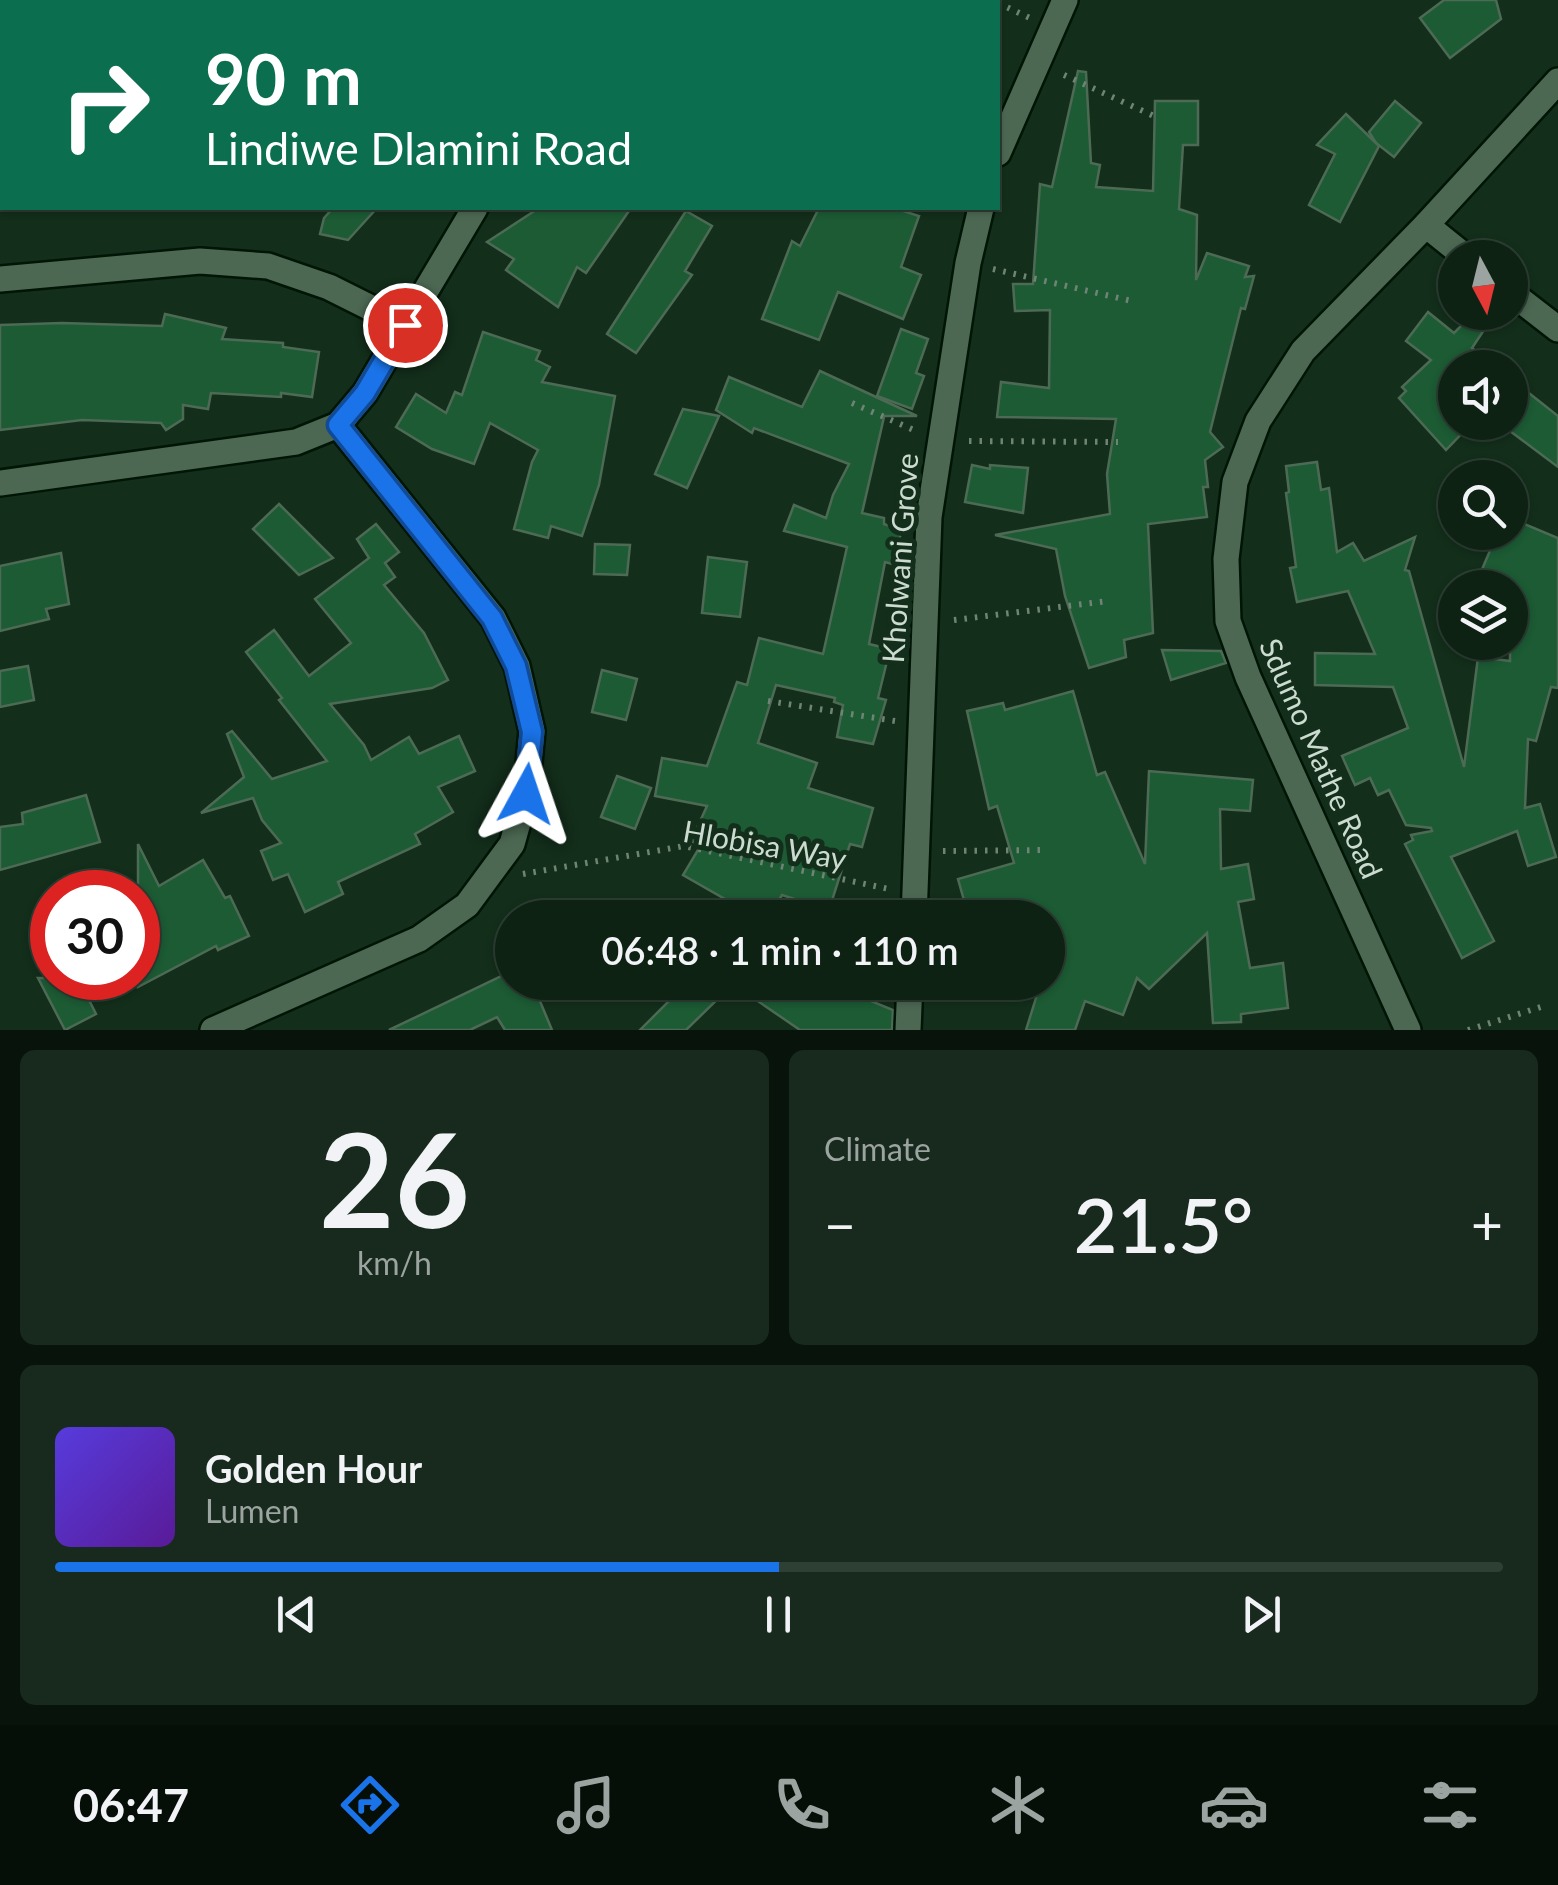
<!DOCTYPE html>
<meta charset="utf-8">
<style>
:root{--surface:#0e2214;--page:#172a1d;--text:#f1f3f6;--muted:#9ba4a0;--line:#2e3f34;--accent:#1a73e8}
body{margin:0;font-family:Lato,sans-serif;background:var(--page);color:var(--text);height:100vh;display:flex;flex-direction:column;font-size:38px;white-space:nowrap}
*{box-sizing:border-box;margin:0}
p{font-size:32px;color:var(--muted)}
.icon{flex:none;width:55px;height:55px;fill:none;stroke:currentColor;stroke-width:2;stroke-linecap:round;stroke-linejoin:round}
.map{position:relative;height:1030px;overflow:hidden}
.panel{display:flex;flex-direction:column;gap:20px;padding:20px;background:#08130b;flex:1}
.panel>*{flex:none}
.hud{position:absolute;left:0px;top:0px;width:1000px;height:210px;box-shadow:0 2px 8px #0004,0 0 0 2px var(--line);background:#0b6e4f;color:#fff;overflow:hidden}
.needle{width:65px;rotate:173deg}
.tools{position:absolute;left:1438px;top:240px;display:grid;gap:20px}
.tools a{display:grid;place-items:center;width:90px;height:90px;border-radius:50%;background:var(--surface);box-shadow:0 2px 8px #0004,0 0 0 2px var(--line);font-size:50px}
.speed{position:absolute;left:30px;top:870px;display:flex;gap:20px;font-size:50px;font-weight:700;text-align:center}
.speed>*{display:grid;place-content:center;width:130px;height:130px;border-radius:50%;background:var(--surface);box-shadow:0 2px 8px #0004,0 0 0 2px var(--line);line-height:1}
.speed .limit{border:15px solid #d22;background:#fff;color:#111}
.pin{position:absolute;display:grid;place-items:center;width:85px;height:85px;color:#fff;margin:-42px;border:5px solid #fff;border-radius:50%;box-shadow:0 2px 10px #0007}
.me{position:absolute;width:110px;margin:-55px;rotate:5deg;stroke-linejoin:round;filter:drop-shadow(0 0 8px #0008)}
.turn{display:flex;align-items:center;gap:35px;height:210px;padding:0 40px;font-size:45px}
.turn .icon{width:130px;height:130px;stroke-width:2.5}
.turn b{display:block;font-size:70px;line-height:85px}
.big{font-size:75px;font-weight:600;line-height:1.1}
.panel .card{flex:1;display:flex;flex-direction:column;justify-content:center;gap:15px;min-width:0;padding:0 35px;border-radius:15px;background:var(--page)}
.panel .dial{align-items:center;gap:0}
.dial b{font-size:130px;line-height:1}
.song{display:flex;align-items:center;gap:30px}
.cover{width:120px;height:120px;border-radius:15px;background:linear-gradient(135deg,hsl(250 70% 55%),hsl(270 70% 35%))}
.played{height:10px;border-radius:5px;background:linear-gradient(90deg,var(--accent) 50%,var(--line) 50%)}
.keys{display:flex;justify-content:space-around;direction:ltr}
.heat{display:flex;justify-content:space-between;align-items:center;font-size:55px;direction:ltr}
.panel .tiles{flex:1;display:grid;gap:20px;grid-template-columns:1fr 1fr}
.card:last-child{grid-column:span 2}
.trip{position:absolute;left:495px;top:900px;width:570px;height:100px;border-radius:50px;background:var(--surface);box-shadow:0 2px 8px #0004,0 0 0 2px var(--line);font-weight:600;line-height:100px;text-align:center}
.tab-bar{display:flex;height:160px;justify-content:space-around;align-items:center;background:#060e08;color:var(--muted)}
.tab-bar .icon{width:70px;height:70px}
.tab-bar .active{color:var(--accent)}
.tab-bar b{font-size:45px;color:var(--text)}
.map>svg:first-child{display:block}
.building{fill:#1c5b34;stroke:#4d6a55;stroke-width:2.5}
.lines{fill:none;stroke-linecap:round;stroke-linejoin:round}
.minor-casing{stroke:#001506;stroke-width:30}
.path{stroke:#6f8474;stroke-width:6;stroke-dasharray:2.5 8;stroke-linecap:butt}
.minor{stroke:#4c6853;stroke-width:25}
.route-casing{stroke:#114b97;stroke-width:25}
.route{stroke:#1a73e8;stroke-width:18}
.labels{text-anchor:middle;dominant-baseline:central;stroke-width:10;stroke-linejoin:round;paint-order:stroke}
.street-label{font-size:30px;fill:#ccdbcf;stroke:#132e1b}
</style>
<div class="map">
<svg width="1558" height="1030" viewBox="0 0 1558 1030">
<rect width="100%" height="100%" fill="#132e1b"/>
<g class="building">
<path d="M1444 0H1496L1501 19 1450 58 1420 18Z"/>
<path d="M1078 71 1086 72 1091 163 1100 165 1096 187 1153 191 1155 101H1198V145H1183L1179 209 1197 215 1196 280 1207 253 1249 266 1245 277 1254 276 1245 309 1241 308 1210 432 1223 447 1205 460 1208 487H1203L1207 517 1148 524 1153 633 1124 640 1126 657 1089 668 1065 596 1056 549 995 535 1110 514 1107 474 1116 419 997 417 1001 382 1049 388 1050 310 1015 311 1013 284H1033L1040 184 1052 187Z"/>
<path d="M1395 101 1421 123 1394 157 1376 143 1369 132Z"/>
<path d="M1346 114 1379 146 1340 222 1309 205 1335 154 1317 145Z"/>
<path d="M333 208H377L348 240 320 234 324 218Z"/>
<path d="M539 208H631L586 273 577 267 558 307 506 270 514 259 487 242Z"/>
<path d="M819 208H894L919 216 901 267 921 275 903 319 838 292 819 340 762 319 792 241 800 246Z"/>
<path d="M686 211 712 226 685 271 692 275 636 353 607 334Z"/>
<path d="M1428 312 1454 333 1475 312H1496L1472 348 1497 368H1455V422L1471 424 1446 450 1399 398 1406 391 1402 387 1431 360 1406 341Z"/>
<path d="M165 314 226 328 222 339 283 343V347L319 352 312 397 281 393V397L211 393 208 409 183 405V419L166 430 161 423 82 420 0 430V325L62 323 162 326Z"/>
<path d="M901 329 928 339 916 373 924 376 912 409 877 396Z"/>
<path d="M483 332 540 351 536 360 550 367 542 382 615 396 599 485 582 536 551 526 548 538 514 529 532 462 538 450 490 423 474 464 432 449 396 427 416 394 446 413 455 392 462 395Z"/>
<path d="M820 371 917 416H881L884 417 862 513 884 518V524L902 530 892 564 885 562 869 644 890 649 878 698 886 700 873 744 837 737 843 705 834 702 835 698 776 685 758 743 817 763 808 788 873 808 862 847 850 844 829 910 782 895 768 918H720L730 902 683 875 701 845 691 841 707 806 655 796 662 758 707 766 737 682 747 685 759 638 823 654 847 547 784 531 794 505 826 518 833 495 849 464 754 428 752 433 716 410 729 377 802 407Z"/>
<path d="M1510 378 1558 416V467L1510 431Z"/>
<path d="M683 409 719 416 687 488 655 474Z"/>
<path d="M1317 462 1321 490 1329 488 1337 552 1353 543 1364 561 1415 537 1405 570 1409 571 1464 767 1478 657 1510 661V588H1474L1498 532H1510V518L1558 538V688L1551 687 1536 741 1528 739 1525 808 1540 804 1556 857 1528 866 1517 831 1451 857 1494 941 1462 958 1405 844 1413 840 1411 835 1432 831 1431 828 1406 825 1389 790 1378 795 1370 778 1355 785 1342 756 1408 728 1393 687 1315 685V653L1375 654 1348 591 1297 602 1290 568 1296 567 1286 493 1289 492 1286 466Z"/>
<path d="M972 465 990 469V465L1028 468 1023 513 965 502Z"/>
<path d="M279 504 333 558 299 575 253 529Z"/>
<path d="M376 524 399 552 385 563 395 577 384 585 424 633 448 680 432 688 330 704 364 745 371 760 409 737 419 754 459 736 475 771 438 787 453 812 415 834 420 844 338 882 343 894 305 912 288 874 273 880 261 851 281 843 262 820 253 798 201 813 244 777 227 734 232 731 272 779 327 761 279 700 282 698 246 652 274 630 309 676 351 643 315 599 369 558 357 539Z"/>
<path d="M595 544 630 545 627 575 594 574Z"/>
<path d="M61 553 69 604 46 609 49 619 0 631V566Z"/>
<path d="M708 557 747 562 740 617 702 613Z"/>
<path d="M1162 650 1221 651 1226 663 1171 680Z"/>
<path d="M28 666 34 700 0 707V671Z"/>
<path d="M602 670 637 679 626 720 592 712Z"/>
<path d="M1073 691 1097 775 1105 772 1145 864 1149 771 1253 780 1250 811 1220 809 1221 869 1248 864 1254 899 1238 902 1250 968 1283 963 1288 1008 1241 1014V1022L1213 1023 1207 933 1149 989 1137 978 1123 1015 1085 1001 1075 1030H1026L1041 982H1048V918H1028L1023 910 1012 915 1010 910 984 918H969L958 879 1014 863 997 806 989 809 967 711 1003 703 1005 710Z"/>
<path d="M617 776 651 788 635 829 601 817Z"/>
<path d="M86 795 100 842 0 870V827L23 824 22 813Z"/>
<path d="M138 844 159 886 203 860 225 898 230 896 249 936 218 950 216 946 138 987Z"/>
<path d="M512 971V982H532L552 1030H505L497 1017 470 1030H389Z"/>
<path d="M38 978H78L96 1014 65 1030Z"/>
<path d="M688 982H857L854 994 893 1010 892 1030H800L733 984 686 1030H640Z"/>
</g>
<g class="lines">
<defs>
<g id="minor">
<path d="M598 2 599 0"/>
<path d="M0 127H2"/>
<path d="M998 153 1065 0"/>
<path d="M1426 225 1467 258"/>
<path d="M0 279 200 261 268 266 329 287 405 325"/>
<path d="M1510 292 1558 329"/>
<path d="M0 483 296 442 338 425 365 393 475 208"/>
<path d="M914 918 929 517 968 263 981 208"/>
<path d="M213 1030 419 939 467 905 512 844 526 794 532 731 517 666 493 618 338 425"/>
<path d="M908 1030 910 982"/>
<path d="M1408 1030 1248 677 1228 621 1226 559 1235 482 1258 421 1303 351 1426 225 1558 81"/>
</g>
</defs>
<use href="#minor" class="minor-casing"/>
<g class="path">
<path d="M998 3 1030 18"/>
<path d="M1064 75 1154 116"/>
<path d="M993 269 1136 302"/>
<path d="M852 403 914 430"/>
<path d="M969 441 1118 442"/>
<path d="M954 620 1108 601"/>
<path d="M768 701 895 721"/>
<path d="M943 851 1047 850"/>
<path d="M523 874 684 846 889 889"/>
<path d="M1468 1030 1547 1005"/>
</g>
<use href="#minor" class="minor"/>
</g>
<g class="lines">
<defs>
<path id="route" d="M405 325 365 393 338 425 492 618 516 666 532 732 526 794"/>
</defs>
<use href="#route" class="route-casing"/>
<use href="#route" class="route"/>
</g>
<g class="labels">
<g class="street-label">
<text transform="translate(899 558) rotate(-86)">Kholwani Grove</text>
<text transform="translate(1322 758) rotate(66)">Sdumo Mathe Road</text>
<text transform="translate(765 844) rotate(10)">Hlobisa Way</text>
</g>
</g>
</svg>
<div class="tools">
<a><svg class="needle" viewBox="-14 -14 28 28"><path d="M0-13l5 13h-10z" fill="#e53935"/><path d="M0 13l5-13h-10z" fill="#9ba4a0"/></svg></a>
<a><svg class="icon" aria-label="sound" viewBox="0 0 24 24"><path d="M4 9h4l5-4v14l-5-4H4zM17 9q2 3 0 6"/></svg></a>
<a><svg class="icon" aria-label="search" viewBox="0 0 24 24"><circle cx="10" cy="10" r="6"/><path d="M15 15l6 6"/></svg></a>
<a><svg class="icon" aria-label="layers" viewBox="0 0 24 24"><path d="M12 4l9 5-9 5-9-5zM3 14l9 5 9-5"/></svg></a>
</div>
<div class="speed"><div class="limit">30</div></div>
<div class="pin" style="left:405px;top:325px;background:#d93025"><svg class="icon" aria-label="arrive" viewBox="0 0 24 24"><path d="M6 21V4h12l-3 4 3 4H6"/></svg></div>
<svg class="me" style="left:526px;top:794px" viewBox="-20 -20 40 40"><path d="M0-17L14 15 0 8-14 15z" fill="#1a73e8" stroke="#fff" stroke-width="4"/></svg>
<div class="trip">06:48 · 1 min · 110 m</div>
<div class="hud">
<div class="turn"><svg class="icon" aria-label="right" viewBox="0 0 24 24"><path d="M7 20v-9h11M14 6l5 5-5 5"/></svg><div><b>90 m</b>Lindiwe Dlamini Road</div></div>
</div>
</div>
<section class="panel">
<div class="tiles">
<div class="card dial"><b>26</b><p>km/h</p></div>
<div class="card"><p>Climate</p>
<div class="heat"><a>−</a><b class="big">21.5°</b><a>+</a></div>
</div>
<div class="card">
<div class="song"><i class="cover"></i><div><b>Golden Hour</b><p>Lumen</p></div></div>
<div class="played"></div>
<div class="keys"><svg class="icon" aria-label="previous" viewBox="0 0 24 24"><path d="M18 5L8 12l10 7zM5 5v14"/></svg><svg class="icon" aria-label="pause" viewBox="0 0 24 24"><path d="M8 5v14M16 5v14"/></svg><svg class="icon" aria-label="next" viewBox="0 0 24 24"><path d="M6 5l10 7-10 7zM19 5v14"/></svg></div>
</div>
</div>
</section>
<nav class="tab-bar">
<b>06:47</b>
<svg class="icon active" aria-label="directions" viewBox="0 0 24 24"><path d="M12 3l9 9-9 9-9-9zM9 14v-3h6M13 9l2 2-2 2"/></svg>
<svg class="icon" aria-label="music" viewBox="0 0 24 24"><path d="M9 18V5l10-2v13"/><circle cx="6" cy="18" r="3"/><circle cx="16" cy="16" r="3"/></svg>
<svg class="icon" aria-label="phone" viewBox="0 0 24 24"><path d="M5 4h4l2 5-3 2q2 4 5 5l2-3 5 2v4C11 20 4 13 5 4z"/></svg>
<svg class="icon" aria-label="climate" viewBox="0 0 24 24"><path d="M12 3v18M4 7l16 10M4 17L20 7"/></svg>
<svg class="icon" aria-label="car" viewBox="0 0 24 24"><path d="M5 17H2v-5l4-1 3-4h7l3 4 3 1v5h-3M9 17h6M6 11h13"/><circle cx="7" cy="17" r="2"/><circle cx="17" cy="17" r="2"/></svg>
<svg class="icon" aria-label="filters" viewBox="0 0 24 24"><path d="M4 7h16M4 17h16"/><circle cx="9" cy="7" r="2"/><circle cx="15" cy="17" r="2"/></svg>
</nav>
